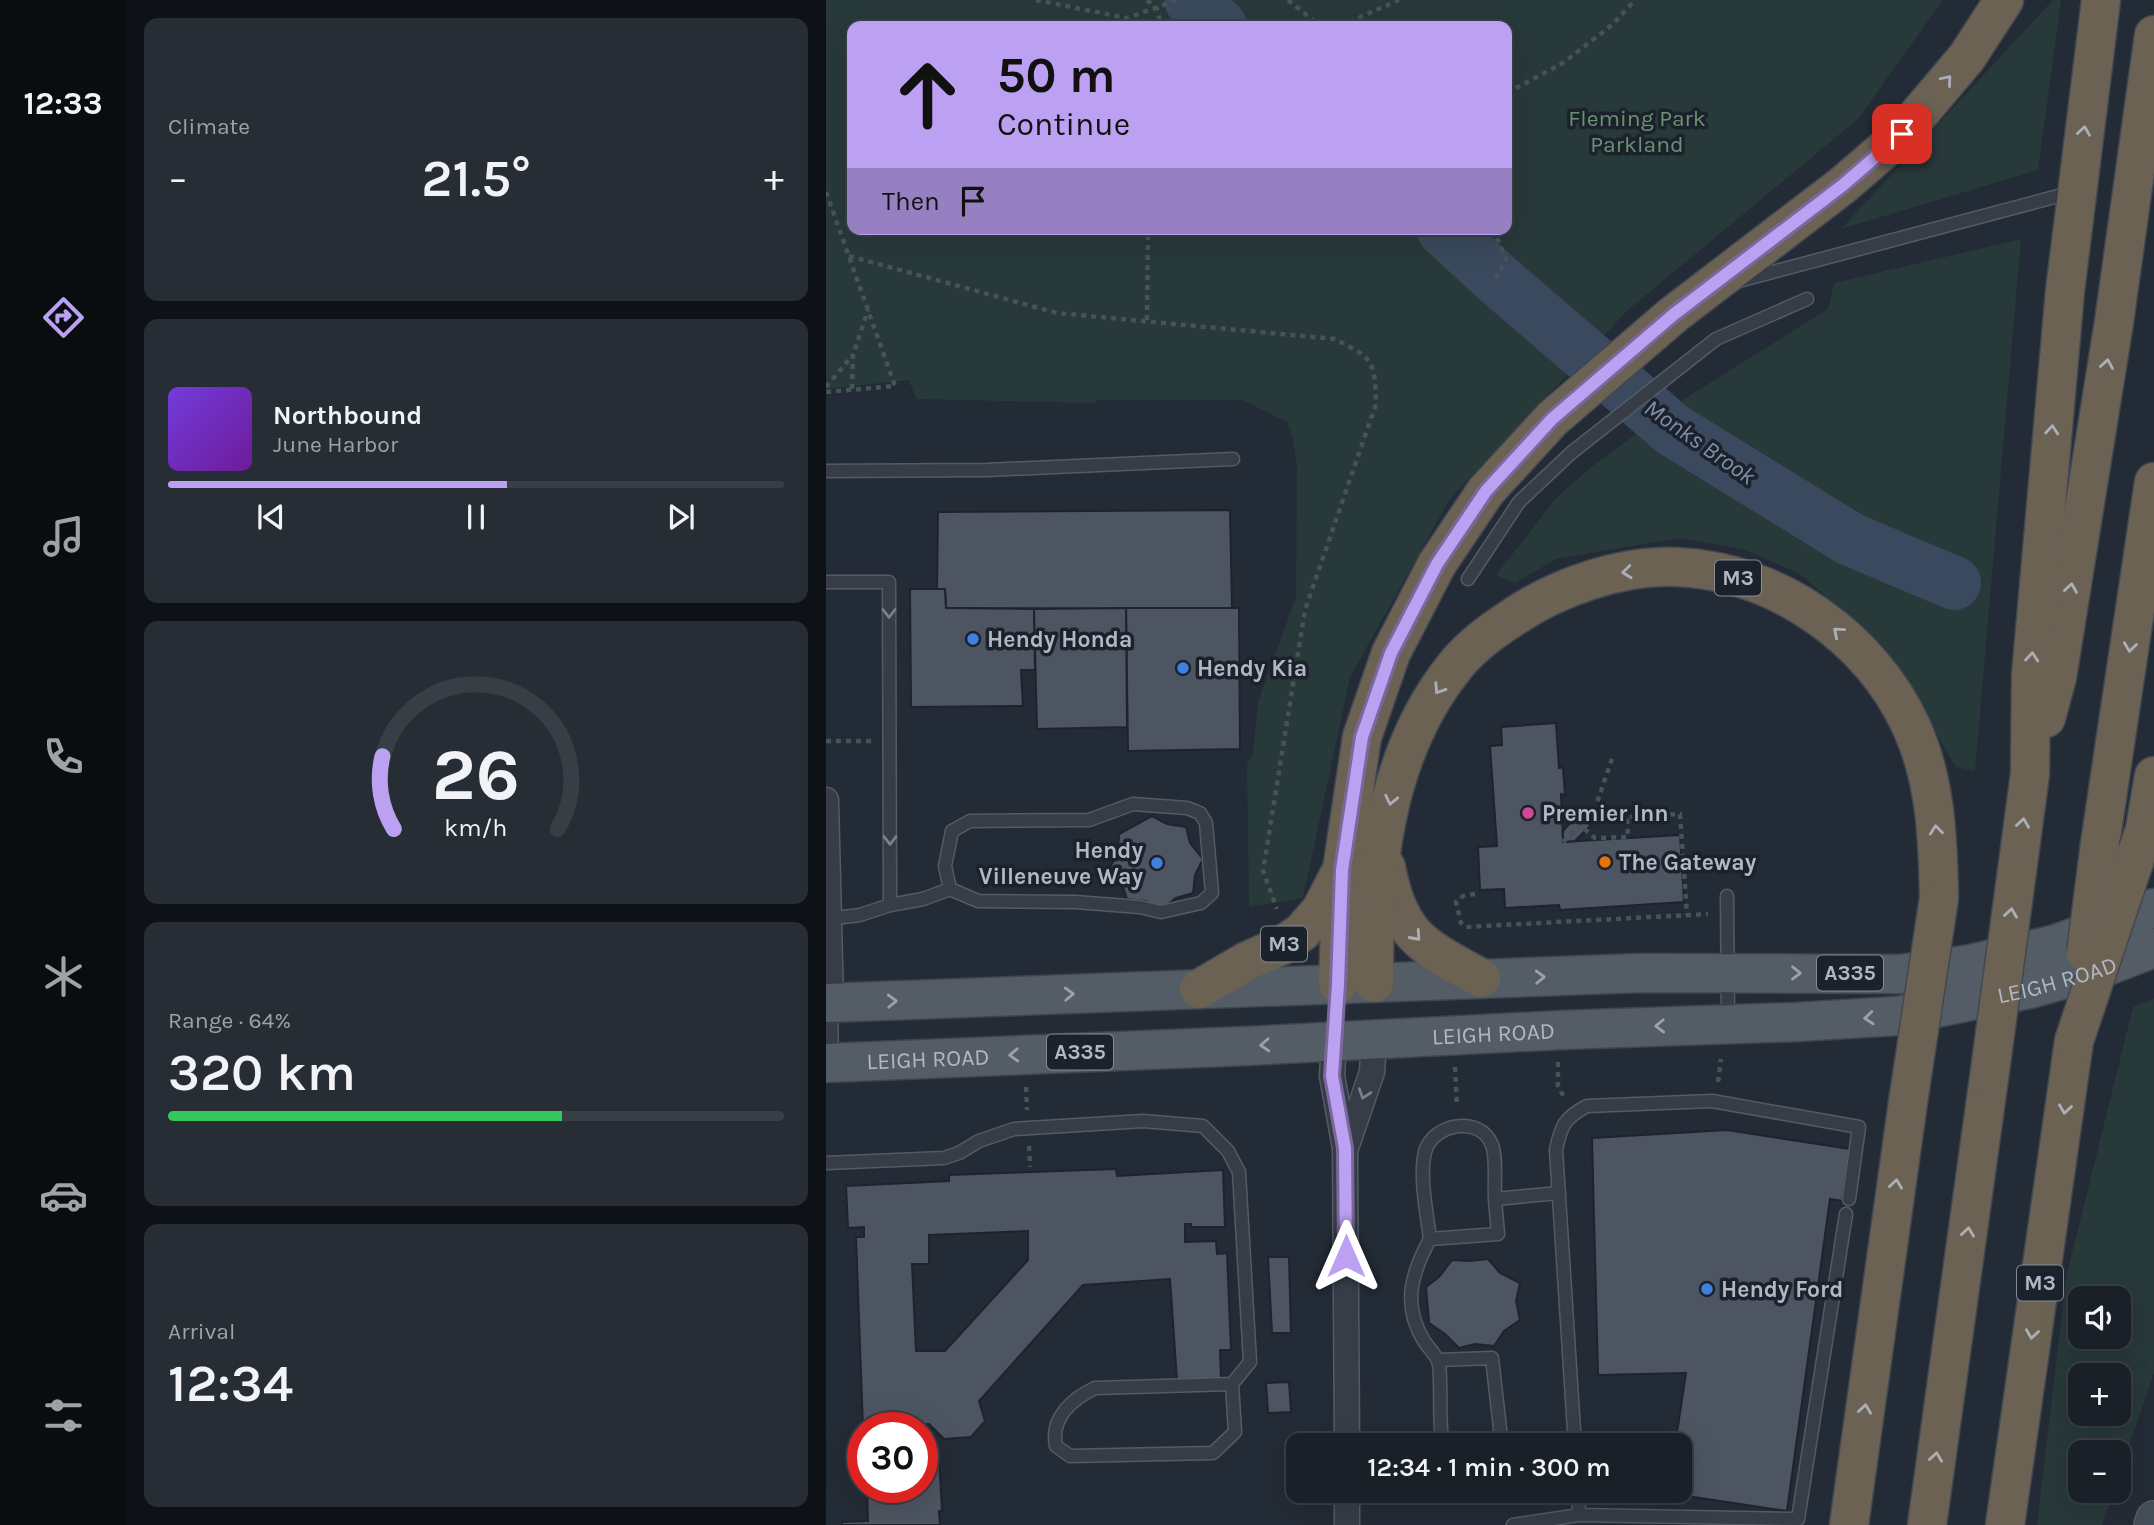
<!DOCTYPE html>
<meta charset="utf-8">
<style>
:root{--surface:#1a2028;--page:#272d34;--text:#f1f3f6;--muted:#9fa3a8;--line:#383e45;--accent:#bca0f2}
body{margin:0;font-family:Karla,sans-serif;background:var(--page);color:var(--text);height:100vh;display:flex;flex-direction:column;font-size:26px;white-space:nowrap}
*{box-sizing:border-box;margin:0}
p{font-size:23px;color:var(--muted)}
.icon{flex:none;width:38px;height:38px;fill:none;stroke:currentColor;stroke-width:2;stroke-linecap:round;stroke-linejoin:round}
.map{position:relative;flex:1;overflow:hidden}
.side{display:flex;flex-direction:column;gap:18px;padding:18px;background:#0e1216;width:700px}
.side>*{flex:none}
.banner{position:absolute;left:21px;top:21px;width:665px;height:214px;border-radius:14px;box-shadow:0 7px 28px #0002,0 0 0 2px var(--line);background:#bca0f2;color:#111;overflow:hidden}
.tools{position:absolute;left:1242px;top:1286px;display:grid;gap:14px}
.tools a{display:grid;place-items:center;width:63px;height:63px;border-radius:14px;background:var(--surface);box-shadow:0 7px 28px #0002,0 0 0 2px var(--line);font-size:35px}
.speed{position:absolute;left:21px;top:1412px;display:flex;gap:14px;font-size:35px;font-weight:700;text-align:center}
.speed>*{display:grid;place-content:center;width:91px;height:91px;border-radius:50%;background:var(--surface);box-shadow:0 7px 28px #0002,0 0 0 2px var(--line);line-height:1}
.speed .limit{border:10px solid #d22;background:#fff;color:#111}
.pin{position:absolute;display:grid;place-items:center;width:60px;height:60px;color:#fff;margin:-30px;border-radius:14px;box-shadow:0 4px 10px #0006}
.me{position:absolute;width:77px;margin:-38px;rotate:0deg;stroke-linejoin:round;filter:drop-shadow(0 0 5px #0008)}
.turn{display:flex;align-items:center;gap:24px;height:147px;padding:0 35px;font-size:32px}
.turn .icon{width:91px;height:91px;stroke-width:2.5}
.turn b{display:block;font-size:49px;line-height:60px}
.then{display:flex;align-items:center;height:66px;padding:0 35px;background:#0003;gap:14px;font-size:26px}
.big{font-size:52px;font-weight:600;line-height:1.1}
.side .card{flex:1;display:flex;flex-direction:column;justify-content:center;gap:10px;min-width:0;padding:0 24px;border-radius:14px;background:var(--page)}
.side .dial{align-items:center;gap:0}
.dial svg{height:182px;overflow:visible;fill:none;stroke:var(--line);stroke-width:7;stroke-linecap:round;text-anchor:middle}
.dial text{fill:var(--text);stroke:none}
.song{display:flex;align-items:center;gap:21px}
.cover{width:84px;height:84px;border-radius:10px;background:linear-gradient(135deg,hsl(260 70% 55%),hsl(280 70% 35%))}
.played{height:7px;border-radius:4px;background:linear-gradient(90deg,var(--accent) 55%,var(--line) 55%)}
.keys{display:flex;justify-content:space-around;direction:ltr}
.heat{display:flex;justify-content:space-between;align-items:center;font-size:38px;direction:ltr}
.charge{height:10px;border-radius:5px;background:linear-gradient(90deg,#34c759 64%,var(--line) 0)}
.trip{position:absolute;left:460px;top:1433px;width:406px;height:70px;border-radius:14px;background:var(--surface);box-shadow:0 7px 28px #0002,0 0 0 2px var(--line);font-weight:600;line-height:70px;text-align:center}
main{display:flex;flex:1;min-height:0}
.dock{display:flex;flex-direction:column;width:126px;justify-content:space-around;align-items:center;background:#0a0d10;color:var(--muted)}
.dock .icon{width:49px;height:49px}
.dock .active{color:var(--accent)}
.dock b{font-size:32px;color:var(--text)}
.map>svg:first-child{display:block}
.green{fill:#283939;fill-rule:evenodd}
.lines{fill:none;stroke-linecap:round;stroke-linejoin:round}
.river{stroke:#3a495d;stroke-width:54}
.building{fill:#4c5561;stroke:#1e242d;stroke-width:2;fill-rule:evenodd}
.lane-casing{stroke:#545b64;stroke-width:15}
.street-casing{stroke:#545b64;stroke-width:27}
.secondary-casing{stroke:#545b64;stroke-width:38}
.primary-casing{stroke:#404650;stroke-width:41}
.highway-casing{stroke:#414851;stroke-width:41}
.path{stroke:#455456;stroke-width:4.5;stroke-dasharray:5 5;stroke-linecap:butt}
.lane{stroke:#363d47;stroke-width:12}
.street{stroke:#363d47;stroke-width:24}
.secondary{stroke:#454d59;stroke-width:35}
.primary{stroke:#545c66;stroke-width:38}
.highway{stroke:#6c6254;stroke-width:38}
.highway-bridge-casing{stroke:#414851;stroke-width:41;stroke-linecap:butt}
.highway-bridge{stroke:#6c6254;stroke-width:38}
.oneway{stroke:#aaafb8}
.oneway2{stroke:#7a818b}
.oneway3{stroke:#9aa1ac}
.route-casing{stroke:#7a689d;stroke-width:18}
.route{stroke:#bca0f2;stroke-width:12}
.shop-dot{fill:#3f7fe0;stroke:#1c222b;stroke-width:2.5}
.hotel-dot{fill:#d1479c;stroke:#1c222b;stroke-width:2.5}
.food-dot{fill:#e8710a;stroke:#1c222b;stroke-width:2.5}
.labels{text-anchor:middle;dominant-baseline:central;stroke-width:7;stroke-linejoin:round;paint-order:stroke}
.shield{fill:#1c222b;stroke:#848b95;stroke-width:2}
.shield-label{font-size:21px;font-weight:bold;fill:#b1b8c3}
.park-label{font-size:23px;fill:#6b9174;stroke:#1c222b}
.poi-label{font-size:23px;font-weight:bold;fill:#b1b8c3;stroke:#1c222b;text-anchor:start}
.street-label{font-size:23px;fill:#b1b8c3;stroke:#1c222b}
.water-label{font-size:24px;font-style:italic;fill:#7c8fa8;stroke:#1c222b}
</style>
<main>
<nav class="dock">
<b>12:33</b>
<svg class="icon active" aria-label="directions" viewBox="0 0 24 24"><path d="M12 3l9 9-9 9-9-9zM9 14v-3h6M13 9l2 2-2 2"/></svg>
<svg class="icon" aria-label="music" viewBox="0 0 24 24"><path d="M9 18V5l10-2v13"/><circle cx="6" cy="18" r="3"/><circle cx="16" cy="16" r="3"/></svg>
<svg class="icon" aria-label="phone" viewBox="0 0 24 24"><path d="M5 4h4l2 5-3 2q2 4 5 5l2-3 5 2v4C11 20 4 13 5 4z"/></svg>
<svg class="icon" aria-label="climate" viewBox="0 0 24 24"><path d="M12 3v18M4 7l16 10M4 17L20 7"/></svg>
<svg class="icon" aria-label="car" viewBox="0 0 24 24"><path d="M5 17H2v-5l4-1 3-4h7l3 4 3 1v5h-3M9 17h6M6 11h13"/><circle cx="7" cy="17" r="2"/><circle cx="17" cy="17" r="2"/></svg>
<svg class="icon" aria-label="filters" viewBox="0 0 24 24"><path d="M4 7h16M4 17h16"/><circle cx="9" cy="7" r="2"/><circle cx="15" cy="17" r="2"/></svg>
</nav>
<section class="side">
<div class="card"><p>Climate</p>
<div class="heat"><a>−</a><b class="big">21.5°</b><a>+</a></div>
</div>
<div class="card">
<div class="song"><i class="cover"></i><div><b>Northbound</b><p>June Harbor</p></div></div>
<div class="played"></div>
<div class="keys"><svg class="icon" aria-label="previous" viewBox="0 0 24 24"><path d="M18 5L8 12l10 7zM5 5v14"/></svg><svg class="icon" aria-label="pause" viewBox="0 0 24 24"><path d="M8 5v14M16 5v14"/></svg><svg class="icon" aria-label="next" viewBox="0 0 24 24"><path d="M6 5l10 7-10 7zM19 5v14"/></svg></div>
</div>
<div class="card dial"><svg viewBox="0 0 100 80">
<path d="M14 69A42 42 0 1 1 86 69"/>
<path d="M14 69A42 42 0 0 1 9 37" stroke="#bca0f2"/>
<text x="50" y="56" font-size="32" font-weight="700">26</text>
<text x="50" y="72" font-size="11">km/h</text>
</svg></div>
<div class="card"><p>Range · 64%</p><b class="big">320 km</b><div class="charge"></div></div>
<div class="card"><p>Arrival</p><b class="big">12:34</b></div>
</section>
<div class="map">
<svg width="1328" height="1525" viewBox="0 0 1328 1525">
<rect width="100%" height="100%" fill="#232b36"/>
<g class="green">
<path d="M0 0H1117L1032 119 802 310 624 499 524 677 477 898 423 907 421 764 427 754 432 702 470 597 471 466 467 439 461 422 417 400H270L272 403 90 399 83 380 0 389ZM26 26H681V229H26Z"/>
<path d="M1227 0H1235L1212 170 1015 229Z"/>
<path d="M1195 239 1149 771 1130 767 1060 649 974 574 920 550 853 538 730 559 689 583 670 575 731 497 769 464 866 394 1002 309 1008 283Z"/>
<path d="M1328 999V1373L1293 1475V1452H1255V1491H1288L1276 1525H1211L1240 1278 1307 1007ZM1255 1298H1293V1337H1255ZM1255 1376H1293V1414H1255Z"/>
</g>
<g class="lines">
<g class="river">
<path d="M365 0 394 26"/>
<path d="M617 229 670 278 847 430 1024 539 1128 583"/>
</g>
</g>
<g class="building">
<path d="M404 510 406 609 120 608 119 589H111L112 512Z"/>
<path d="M84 589H119L120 608 208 609 209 670H195L197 706 85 707Z"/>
<path d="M300 608H413L414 749 302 751Z"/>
<path d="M300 608 301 727 211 729 208 609Z"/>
<path d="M730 723 733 768 737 767 739 795 735 794 737 842 854 835 858 902 734 910 733 905 679 908 678 889 654 890 652 847 671 846 664 746 676 745 675 727Z"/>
<path d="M752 814 765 825 749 841 737 842V831Z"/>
<path d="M326 816 341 824 360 827 364 843 377 859 369 875 367 893 350 898 335 910 320 901 301 899 296 884 284 868 292 851 293 834Z"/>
<path d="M901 1130 1024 1149 1016 1201 1004 1199 961 1511 841 1493 854 1491V1446H849L860 1373 772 1375 766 1138Z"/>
<path d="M290 1169 291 1176 397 1170 399 1227H365V1224H359V1242L390 1241 391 1254 401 1253 405 1350H394L395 1379 351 1380 344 1279 257 1285 153 1401 159 1421 145 1437 118 1439 103 1424 94 1425V1428H37L30 1237H38V1227L22 1228 20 1186 123 1181V1175ZM202 1231V1260L119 1351H90L86 1264H103V1235Z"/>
<path d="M442 1257H463L465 1333H446Z"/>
<path d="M662 1259 674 1273 694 1283 690 1301 694 1320 678 1331 668 1346 649 1344 633 1348 619 1334 603 1323 600 1287 613 1277 626 1260 644 1261Z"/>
<path d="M463 1382 465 1412 442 1413 440 1383Z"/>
<path d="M96 1455H113L116 1511H113L114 1525H16V1522L42 1521 41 1488H96Z"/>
</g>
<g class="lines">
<defs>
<g id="lane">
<path d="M913 281 1247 192"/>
<path d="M0 471 161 470 407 459"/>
<path d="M642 579 693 502 745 453 890 339 981 299"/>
<path d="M0 582H63L64 905"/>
<path d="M901 896 902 1021"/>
<path d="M1 919 34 915 64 905 97 899 124 889 152 901 249 902 314 907 335 912 375 903 386 893 380 823 374 813 361 808 307 804 263 820 144 821 126 831 119 866 124 889"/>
<path d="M5 1007 6 1059"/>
<path d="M0 1163 118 1158 133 1153 153 1141 188 1129 317 1121 377 1126 402 1151 413 1172 424 1362 406 1384 409 1432 387 1453 244 1456 230 1446C224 1418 246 1399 269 1388L406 1384"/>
<path d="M669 1199 672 1234 604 1239C601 1214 593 1176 599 1152 606 1124 654 1114 666 1145 671 1157 668 1185 669 1199L733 1193"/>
<path d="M604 1239C585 1274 576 1305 598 1341 603 1349 611 1355 613 1364 616 1391 612 1419 617 1446"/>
<path d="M612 1360 666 1358 676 1446"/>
<path d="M749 1446 730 1150C735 1126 738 1118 761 1106L886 1101 1033 1127 1023 1199"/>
<path d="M752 1491 753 1515"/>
<path d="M687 1525 753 1515 972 1519 1020 1214"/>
</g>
<g id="street">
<path d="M0 800 5 1003"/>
<path d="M508 1041 506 1076 519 1148 521 1446"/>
<path d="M520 1148 546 1072 548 1039"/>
<path d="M521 1491V1525"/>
</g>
<path id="secondary" d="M1326 1525 1328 1519"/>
<g id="primary">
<path d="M0 1003 815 973 1074 974 1145 964 1230 944 1328 908"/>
<path id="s1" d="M0 1063 420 1046 736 1030 971 1022 1071 1016 1204 989 1271 970 1328 948"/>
</g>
<g id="highway">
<path d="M1220 718 1231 677 1288 322 1328 35"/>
<path d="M1319 829 1328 776"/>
<path d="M1274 844 1328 482"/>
<path d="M560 867C573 937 597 946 655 978"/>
<path d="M1191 871 1204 774 1205 676 1239 291 1275 0"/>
<path d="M548 983C547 875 557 758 626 670 642 648 664 632 686 618 731 587 795 565 851 567 950 571 1044 637 1085 726 1110 780 1112 840 1113 898"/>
<path d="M512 984 516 870 536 737 565 653 611 564 660 491 726 419 847 315 1017 185 1076 134 1141 57 1178 0"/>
<path d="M373 989 421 961 457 945 476 932 495 910 513 875"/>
<path d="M1023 1525 1082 1102"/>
<path d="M1101 1525 1163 1078"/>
<path d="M1179 1525 1248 1041"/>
</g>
</defs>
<use href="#lane" class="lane-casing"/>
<use href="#street" class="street-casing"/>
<use href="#secondary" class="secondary-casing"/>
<use href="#primary" class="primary-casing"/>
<use href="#highway" class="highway-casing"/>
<g class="path">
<path d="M210 0 301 18 351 0"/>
<path d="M321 0 331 9 335 26"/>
<path d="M462 0 494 26"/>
<path d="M514 26 573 0"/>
<path d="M681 93 737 63 786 25 809 0"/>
<path d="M0 192 69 386 0 392"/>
<path d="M667 229 680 259 670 278"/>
<path d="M23 256 231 313 509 339C547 359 549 359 550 404L479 610 437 871 451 909"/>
<path d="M321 320 322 229"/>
<path d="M0 387 26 356"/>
<path d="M26 389 27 355 42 310"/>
<path d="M0 741H45"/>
<path d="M754 825 768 811 786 759"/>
<path d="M737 842 754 825 769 838 802 837 801 817 854 814 861 915"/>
<path d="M649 894 637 896 630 902 635 923 639 927 882 914"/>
<path d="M732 1062V1086L738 1097"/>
<path d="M629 1067 631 1107"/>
<path d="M892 1082 895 1059"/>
<path d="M200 1087 201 1110"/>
<path d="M203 1146 204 1167"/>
</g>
<use href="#lane" class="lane"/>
<use href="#street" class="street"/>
<use href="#secondary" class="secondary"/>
<use href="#primary" class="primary"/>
<use href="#highway" class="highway"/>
<defs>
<g id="highway-bridge">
<path d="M1260 953 1274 844"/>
<path d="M1248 1041 1319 829"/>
<path d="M1163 1078 1191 871"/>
<path d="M1082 1102 1113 898"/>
</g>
</defs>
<use href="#highway-bridge" class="highway-bridge-casing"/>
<use href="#highway-bridge" class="highway-bridge"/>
</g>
<defs><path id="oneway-chevron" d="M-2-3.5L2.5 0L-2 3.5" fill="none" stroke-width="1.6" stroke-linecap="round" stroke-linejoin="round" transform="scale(1.75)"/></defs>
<g class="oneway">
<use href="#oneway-chevron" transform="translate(1121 80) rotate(-50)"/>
<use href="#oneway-chevron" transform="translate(1258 131) rotate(-82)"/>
<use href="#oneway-chevron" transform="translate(1281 364) rotate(-81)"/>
<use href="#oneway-chevron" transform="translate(1226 430) rotate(-85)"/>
<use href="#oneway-chevron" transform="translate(801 572) rotate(174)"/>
<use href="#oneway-chevron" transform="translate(1245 588) rotate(-81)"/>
<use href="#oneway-chevron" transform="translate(1012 632) rotate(-139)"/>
<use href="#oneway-chevron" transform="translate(1304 647) rotate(98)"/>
<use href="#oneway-chevron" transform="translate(1206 657) rotate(-85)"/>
<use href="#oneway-chevron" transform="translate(613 689) rotate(123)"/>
<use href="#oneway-chevron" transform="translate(565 800) rotate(102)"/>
<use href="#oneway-chevron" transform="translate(1197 823) rotate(-82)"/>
<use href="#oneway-chevron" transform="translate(1110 830) rotate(-96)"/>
<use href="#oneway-chevron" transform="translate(1185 913) rotate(-82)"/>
<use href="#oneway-chevron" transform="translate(590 936) rotate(48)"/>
<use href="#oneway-chevron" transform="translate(1239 1109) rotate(98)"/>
<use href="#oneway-chevron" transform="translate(1070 1184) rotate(-82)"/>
<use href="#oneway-chevron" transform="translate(1142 1232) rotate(-82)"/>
<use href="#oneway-chevron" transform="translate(1206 1334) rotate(98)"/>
<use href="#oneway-chevron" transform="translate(1039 1409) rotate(-82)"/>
<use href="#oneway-chevron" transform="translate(1110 1457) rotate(-82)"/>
</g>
<g class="oneway2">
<use href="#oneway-chevron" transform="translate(63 613) rotate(90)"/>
<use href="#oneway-chevron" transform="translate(64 840) rotate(90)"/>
<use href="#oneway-chevron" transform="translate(538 1094) rotate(109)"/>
</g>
<g class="oneway3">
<use href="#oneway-chevron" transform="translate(970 973) rotate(1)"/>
<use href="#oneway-chevron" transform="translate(714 977) rotate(-2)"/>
<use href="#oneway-chevron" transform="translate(243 994) rotate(-2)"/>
<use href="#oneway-chevron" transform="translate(66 1001) rotate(-2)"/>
<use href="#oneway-chevron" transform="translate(1043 1018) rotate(175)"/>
<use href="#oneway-chevron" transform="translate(834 1026) rotate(178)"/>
<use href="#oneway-chevron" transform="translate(439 1045) rotate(177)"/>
<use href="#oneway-chevron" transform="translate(188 1055) rotate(178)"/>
</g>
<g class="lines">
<defs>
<path id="route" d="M520 1256 519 1148 506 1076 512 984 516 870 536 737 565 653 611 564 660 491 726 419 847 315 1017 185 1076 134"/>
</defs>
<use href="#route" class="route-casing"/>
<use href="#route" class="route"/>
</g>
<g class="shop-dot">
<circle cx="147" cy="639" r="7"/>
<circle cx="357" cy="668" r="7"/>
<circle cx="331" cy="863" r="7"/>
<circle cx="881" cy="1289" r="7"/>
</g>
<circle class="hotel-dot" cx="702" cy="813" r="7"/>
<circle class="food-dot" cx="779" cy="862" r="7"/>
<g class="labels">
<g class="shield">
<rect x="889" y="560.5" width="46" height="35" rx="5"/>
<rect x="435" y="926.5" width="46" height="35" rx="5"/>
<rect x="991" y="955.5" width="66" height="35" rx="5"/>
<rect x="221" y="1034.5" width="66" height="35" rx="5"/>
<rect x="1191" y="1265.5" width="46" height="35" rx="5"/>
</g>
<g class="shield-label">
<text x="912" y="578">M3</text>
<text x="458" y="944">M3</text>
<text x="1024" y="973">A335</text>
<text x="254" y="1052">A335</text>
<text x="1214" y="1283">M3</text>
</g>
<g class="park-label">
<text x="811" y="118">Fleming Park<tspan x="811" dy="26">Parkland</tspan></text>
</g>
<g class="poi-label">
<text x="161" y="639">Hendy Honda</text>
<text x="371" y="668">Hendy Kia</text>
<text x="716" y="813">Premier Inn</text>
<text x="317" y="850" text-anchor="end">Hendy<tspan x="317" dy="26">Villeneuve Way</tspan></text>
<text x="793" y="862">The Gateway</text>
<text x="895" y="1289">Hendy Ford</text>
</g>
<g class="street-label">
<text stroke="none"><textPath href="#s1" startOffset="1236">LEIGH ROAD</textPath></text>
<text stroke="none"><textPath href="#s1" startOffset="668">LEIGH ROAD</textPath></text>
<text stroke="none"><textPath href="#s1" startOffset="102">LEIGH ROAD</textPath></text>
</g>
<g class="water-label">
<text transform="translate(874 442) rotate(35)">Monks Brook</text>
</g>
</g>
</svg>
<div class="tools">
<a><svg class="icon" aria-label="sound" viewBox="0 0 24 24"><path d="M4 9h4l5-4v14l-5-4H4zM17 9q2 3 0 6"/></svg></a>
<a>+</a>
<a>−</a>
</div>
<div class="speed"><div class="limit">30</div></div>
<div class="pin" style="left:1076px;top:134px;background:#d93025"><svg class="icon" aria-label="arrive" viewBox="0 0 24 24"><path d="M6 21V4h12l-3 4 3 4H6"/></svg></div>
<svg class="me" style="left:520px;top:1256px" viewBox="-20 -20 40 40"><path d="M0-17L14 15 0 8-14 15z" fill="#bca0f2" stroke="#fff" stroke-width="4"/></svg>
<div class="trip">12:34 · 1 min · 300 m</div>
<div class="banner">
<div class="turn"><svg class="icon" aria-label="ahead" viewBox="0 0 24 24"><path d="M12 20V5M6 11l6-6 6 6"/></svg><div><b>50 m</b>Continue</div></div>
<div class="then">Then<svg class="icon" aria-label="arrive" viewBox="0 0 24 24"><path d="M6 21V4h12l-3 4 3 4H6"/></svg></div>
</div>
</div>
</main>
